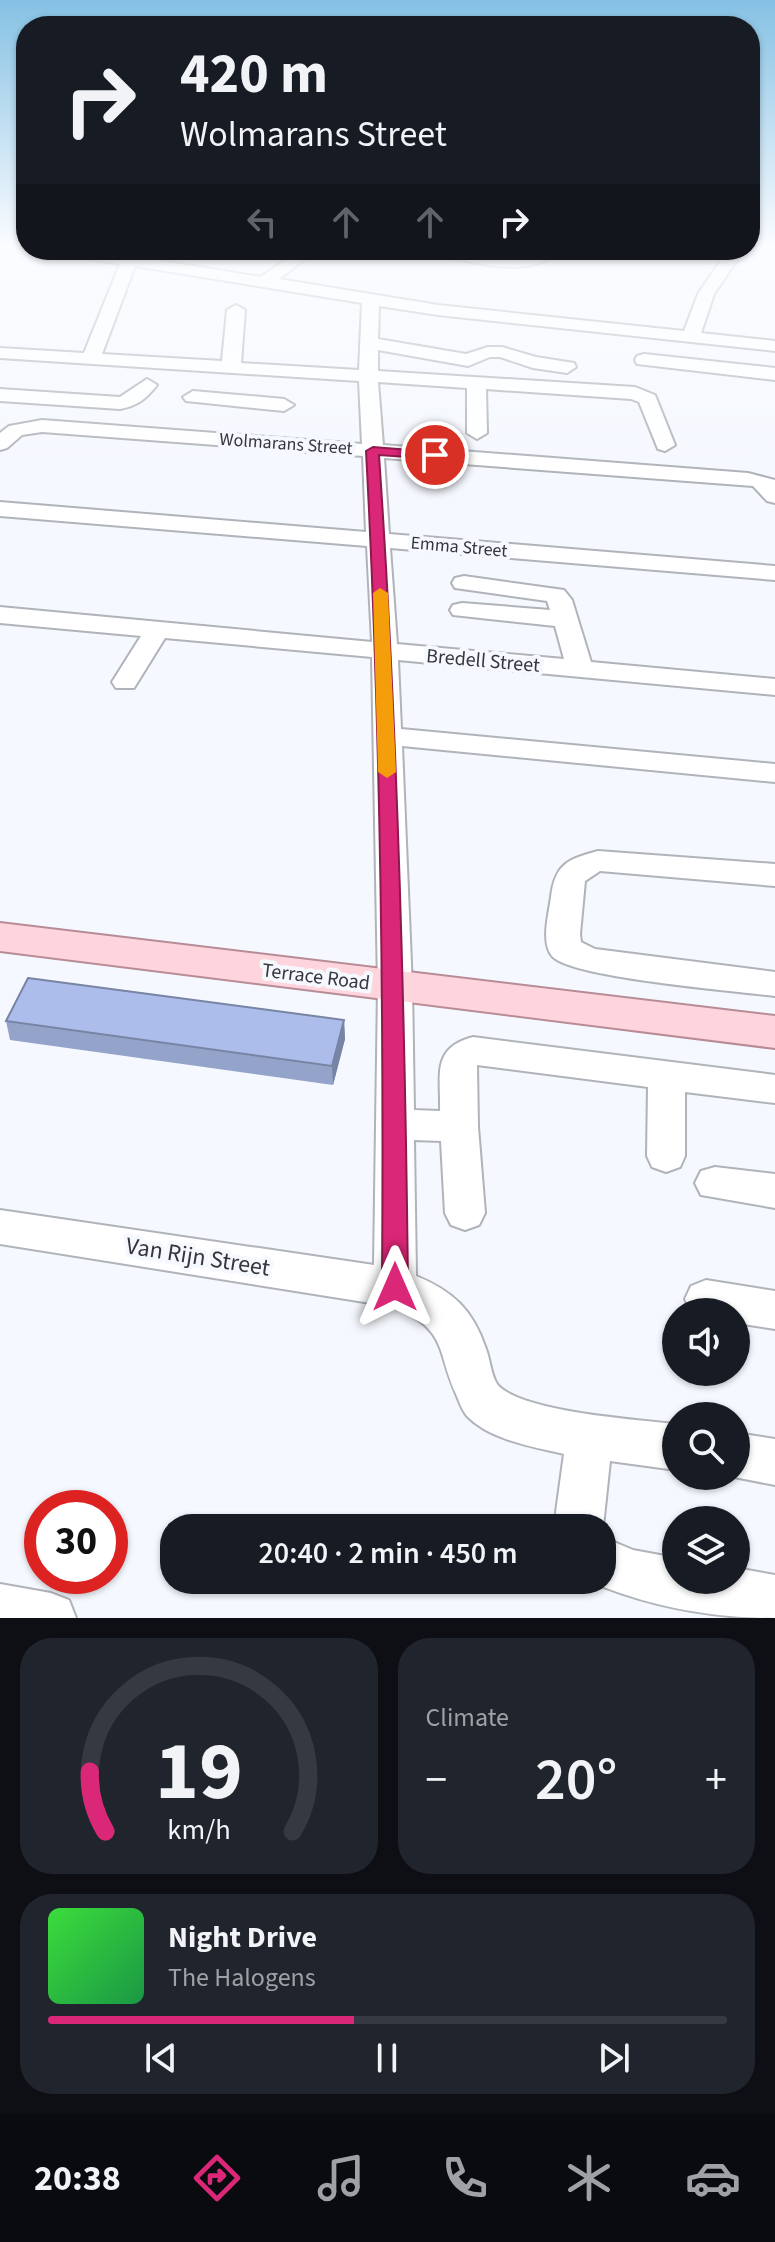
<!DOCTYPE html>
<meta charset="utf-8">
<style>
:root{--surface:#171b24;--page:#20242c;--text:#f1f3f6;--muted:#9ea1a6;--line:#363941;--accent:#db2777}
body{margin:0;font-family:"Source Sans 3",sans-serif;background:var(--page);color:var(--text);height:100vh;display:flex;flex-direction:column;font-size:30px;white-space:nowrap}
*{box-sizing:border-box;margin:0}
p{font-size:26px;color:var(--muted)}
.icon{flex:none;width:44px;height:44px;fill:none;stroke:currentColor;stroke-width:2;stroke-linecap:round;stroke-linejoin:round}
.map{position:relative;height:1618px;overflow:hidden}
.drawer{display:flex;flex-direction:column;gap:20px;padding:20px;background:#0d0f14;flex:1}
.drawer>*{flex:none}
.banner{position:absolute;left:16px;top:16px;width:744px;height:244px;border-radius:32px;box-shadow:0 2px 6px #0004;background:#171b24;color:var(--text);overflow:hidden}
.buttons{position:absolute;left:662px;top:1298px;display:grid;gap:16px}
.buttons a{display:grid;place-items:center;width:88px;height:88px;border-radius:50%;background:var(--surface);box-shadow:0 2px 6px #0004;font-size:40px}
.speed{position:absolute;left:24px;top:1490px;display:flex;gap:16px;font-size:40px;font-weight:700;text-align:center}
.speed>*{display:grid;place-content:center;width:104px;height:104px;border-radius:50%;background:var(--surface);box-shadow:0 2px 6px #0004;line-height:1}
.speed .limit{border:12px solid #d22;background:#fff;color:#111}
.pin{position:absolute;display:grid;place-items:center;width:68px;height:68px;color:#fff;margin:-34px;border:4px solid #fff;border-radius:50%;box-shadow:0 2px 8px #0007}
.me{position:absolute;width:88px;margin:-44px;rotate:0deg;stroke-linejoin:round;filter:drop-shadow(0 0 6px #0008)}
.turn{display:flex;align-items:center;gap:28px;height:168px;padding:0 32px;font-size:36px}
.turn .icon{width:104px;height:104px;stroke-width:2.5}
.turn b{display:block;font-size:56px;line-height:68px}
.lanes{display:flex;align-items:center;height:76px;padding:0 32px;background:#0003;justify-content:center;gap:40px;direction:ltr}
.lanes .off{opacity:.35}
.big{font-size:60px;font-weight:600;line-height:1.1}
.drawer .card{flex:1;display:flex;flex-direction:column;justify-content:center;gap:12px;min-width:0;padding:0 28px;border-radius:32px;background:var(--page)}
.drawer .dial{align-items:center;gap:0}
.dial svg{height:208px;overflow:visible;fill:none;stroke:var(--line);stroke-width:7;stroke-linecap:round;text-anchor:middle}
.dial text{fill:var(--text);stroke:none}
.song{display:flex;align-items:center;gap:24px}
.cover{width:96px;height:96px;border-radius:12px;background:linear-gradient(135deg,hsl(120 70% 55%),hsl(140 70% 35%))}
.played{height:8px;border-radius:4px;background:linear-gradient(90deg,var(--accent) 45%,var(--line) 45%)}
.keys{display:flex;justify-content:space-around;direction:ltr}
.heat{display:flex;justify-content:space-between;align-items:center;font-size:44px;direction:ltr}
.drawer .tiles{flex:1;display:grid;gap:20px;grid-template-columns:1fr 1fr}
.card:last-child{grid-column:span 2}
.trip{position:absolute;left:160px;top:1514px;width:456px;height:80px;border-radius:32px;background:var(--surface);box-shadow:0 2px 6px #0004;font-weight:600;line-height:80px;text-align:center}
.tab-bar{display:flex;height:128px;justify-content:space-around;align-items:center;background:#090b0e;color:var(--muted)}
.tab-bar .icon{width:56px;height:56px}
.tab-bar .active{color:var(--accent)}
.tab-bar b{font-size:36px;color:var(--text)}
.map>svg:first-child{display:block}
.lines{fill:none;stroke-linecap:round;stroke-linejoin:round}
.minor-casing{stroke:#b0b3b9;stroke-width:4}
.major-casing{stroke:#b78c96;stroke-width:4}
.minor{fill:#fff;fill-rule:evenodd}
.major{fill:#fed5dd;fill-rule:evenodd}
.wall{fill:#94a3ca}
.shaded-wall{fill:#7884a4}
.building{fill:#acbdeb;stroke:#7884a4;stroke-width:2}
.route{fill:#db2777;stroke:#8e194d;stroke-width:2}
.slow{fill:#f59e0b}
.labels{text-anchor:middle;dominant-baseline:central;stroke-width:8;stroke-linejoin:round;paint-order:stroke}
.far-street-label{font-size:18px;fill:#36373a;stroke:#f5f8fe}
.street-label{font-size:20px;fill:#36373a;stroke:#f5f8fe}
.near-street-label{font-size:24px;fill:#36373a;stroke:#f5f8fe}
</style>
<div class="map">
<svg width="775" height="1618" viewBox="0 0 775 1618">
<rect width="100%" height="100%" fill="#f5f8fe"/>
<g class="lines">
<defs>
<g id="minor">
<path d="M12 243H26V249L15 246Z"/>
<path d="M56 250H94L261 277 299 250H317L279 279 438 305 684 331 698 294 728 250H744L714 294 701 333 775 341V351L438 315 379 306 378 339 466 354 488 347H502L536 357 574 363 576 367 567 373 533 368 500 357H490L468 366 378 350V371L635 387 655 395 675 445 665 451 658 449 639 402 631 399 486 389 487 433 477 439 467 433V388L378 382 383 445 748 473 775 480V503L767 501 753 486 384 458 389 534 775 566V580L390 548 397 644 564 659 555 626 453 615 450 610 453 605 462 603 550 610 547 601 455 588 452 583 455 578 464 576 564 590 572 600 591 662 775 679V695L398 660 401 729 775 764V782L402 746 412 987 414 1110 440 1111C441 1075 431 1048 473 1037L775 1075V1103L685 1092V1156L680 1167 666 1172 652 1167 647 1156 648 1087 477 1065 478 1127 485 1213 479 1225 465 1230 451 1225 445 1213 441 1141 414 1140 416 1276C453 1291 473 1310 486 1349 490 1359 491 1375 497 1384 519 1412 639 1420 676 1424V1470L610 1461 602 1536V1528H557L556 1512 564 1454C534 1447 490 1440 467 1416 462 1410 459 1401 456 1394 436 1349 448 1332 396 1307L0 1244V1210L374 1265 378 987 372 657 165 638 134 688H116L112 682 141 636 0 623V607L372 642 367 546 0 516V502L366 532 363 456 42 432 22 435 7 448 0 450V433L9 426 42 420 362 444 359 381 0 358V348L84 353 120 264 64 255ZM135 266 362 303 359 370 241 363 245 310 236 305 227 310 222 361 102 354Z"/>
<path d="M428 250C456 250 483 256 510 257 528 257 542 250 560 250 530 281 472 261 436 255Z"/>
<path d="M644 354 775 368V380L637 364 635 360 637 356Z"/>
<path d="M147 379 157 385C146 399 137 406 120 409L0 401V389L120 397Z"/>
<path d="M193 391 284 399 294 405 284 411 186 401 183 397Z"/>
<path d="M598 851 775 864V886L600 871 585 881 580 934 581 942 595 949 775 972V996C737 991 574 978 553 957 540 944 549 913 551 897 555 864 568 859 598 851Z"/>
<path d="M715 1167 775 1174V1208L701 1195 695 1183 701 1171Z"/>
<path d="M706 1280 775 1291V1329L736 1323V1312H691L685 1299 691 1286Z"/>
<path d="M736 1433 775 1439V1485L729 1476H736Z"/>
<path d="M602 1537 633 1550 676 1558V1580H736V1568L775 1575V1618C709 1618 647 1606 586 1580H602Z"/>
<path d="M0 1584 51 1593 69 1600 76 1618H0Z"/>
</g>
<path id="major" d="M0 923 775 1016V1048L0 951Z"/>
</defs>
<use href="#minor" class="minor-casing"/>
<use href="#major" class="major-casing"/>
<use href="#minor" class="minor"/>
<use href="#major" class="major"/>
</g>
<path class="wall" d="M344 1020 345 1039 333 1085 10 1040 6 1021Z"/>
<path class="shaded-wall" d="M344 1020 345 1039 333 1085 332 1066Z"/>
<path class="building" d="M28 978 344 1020 332 1066 6 1021Z"/>
<linearGradient id="sky" x2="0" y2="1"><stop stop-color="#85c1e4"/><stop offset="0.52" stop-color="#fafcff"/><stop offset="1" stop-color="#fafcff" stop-opacity="0"/></linearGradient>
<rect width="775" height="469" fill="url(#sky)"/>
<path class="route" d="M373 447 435 452 442 455 435 459 379 455C398 732 405 1009 408 1287L404 1295 395 1299 386 1295 382 1287C384 1008 381 730 366 451Z"/>
<path class="slow" d="M380 588 388 593 396 772 387 778 378 772 373 593Z"/>
<g class="labels">
<g class="far-street-label">
<text transform="translate(286 444) rotate(4)">Wolmarans Street</text>
<text transform="translate(459 547) rotate(5)">Emma Street</text>
</g>
<g class="street-label">
<text transform="translate(483 661) rotate(5)">Bredell Street</text>
<text transform="translate(316 977) rotate(7)">Terrace Road</text>
</g>
<g class="near-street-label">
<text transform="translate(198 1257) rotate(9)">Van Rijn Street</text>
</g>
</g>
</svg>
<div class="buttons">
<a><svg class="icon" aria-label="sound" viewBox="0 0 24 24"><path d="M4 9h4l5-4v14l-5-4H4zM17 9q2 3 0 6"/></svg></a>
<a><svg class="icon" aria-label="search" viewBox="0 0 24 24"><circle cx="10" cy="10" r="6"/><path d="M15 15l6 6"/></svg></a>
<a><svg class="icon" aria-label="layers" viewBox="0 0 24 24"><path d="M12 4l9 5-9 5-9-5zM3 14l9 5 9-5"/></svg></a>
</div>
<div class="speed"><div class="limit">30</div></div>
<div class="pin" style="left:435px;top:455px;background:#d93025"><svg class="icon" aria-label="arrive" viewBox="0 0 24 24"><path d="M6 21V4h12l-3 4 3 4H6"/></svg></div>
<svg class="me" style="left:395px;top:1287px" viewBox="-20 -20 40 40"><path d="M0-17L14 15 0 8-14 15z" fill="#db2777" stroke="#fff" stroke-width="4"/></svg>
<div class="trip">20:40 · 2 min · 450 m</div>
<div class="banner">
<div class="turn"><svg class="icon" aria-label="right" viewBox="0 0 24 24"><path d="M7 20v-9h11M14 6l5 5-5 5"/></svg><div><b>420 m</b>Wolmarans Street</div></div>
<div class="lanes"><svg class="icon off" aria-label="left" viewBox="0 0 24 24"><path d="M17 20v-9H6M10 6l-5 5 5 5"/></svg><svg class="icon off" aria-label="ahead" viewBox="0 0 24 24"><path d="M12 20V5M6 11l6-6 6 6"/></svg><svg class="icon off" aria-label="ahead" viewBox="0 0 24 24"><path d="M12 20V5M6 11l6-6 6 6"/></svg><svg class="icon" aria-label="right" viewBox="0 0 24 24"><path d="M7 20v-9h11M14 6l5 5-5 5"/></svg></div>
</div>
</div>
<section class="drawer">
<div class="tiles">
<div class="card dial"><svg viewBox="0 0 100 80">
<path d="M14 69A42 42 0 1 1 86 69"/>
<path d="M14 69A42 42 0 0 1 8 46" stroke="#db2777"/>
<text x="50" y="56" font-size="32" font-weight="700">19</text>
<text x="50" y="72" font-size="11">km/h</text>
</svg></div>
<div class="card"><p>Climate</p>
<div class="heat"><a>−</a><b class="big">20°</b><a>+</a></div>
</div>
<div class="card">
<div class="song"><i class="cover"></i><div><b>Night Drive</b><p>The Halogens</p></div></div>
<div class="played"></div>
<div class="keys"><svg class="icon" aria-label="previous" viewBox="0 0 24 24"><path d="M18 5L8 12l10 7zM5 5v14"/></svg><svg class="icon" aria-label="pause" viewBox="0 0 24 24"><path d="M8 5v14M16 5v14"/></svg><svg class="icon" aria-label="next" viewBox="0 0 24 24"><path d="M6 5l10 7-10 7zM19 5v14"/></svg></div>
</div>
</div>
</section>
<nav class="tab-bar">
<b>20:38</b>
<svg class="icon active" aria-label="directions" viewBox="0 0 24 24"><path d="M12 3l9 9-9 9-9-9zM9 14v-3h6M13 9l2 2-2 2"/></svg>
<svg class="icon" aria-label="music" viewBox="0 0 24 24"><path d="M9 18V5l10-2v13"/><circle cx="6" cy="18" r="3"/><circle cx="16" cy="16" r="3"/></svg>
<svg class="icon" aria-label="phone" viewBox="0 0 24 24"><path d="M5 4h4l2 5-3 2q2 4 5 5l2-3 5 2v4C11 20 4 13 5 4z"/></svg>
<svg class="icon" aria-label="climate" viewBox="0 0 24 24"><path d="M12 3v18M4 7l16 10M4 17L20 7"/></svg>
<svg class="icon" aria-label="car" viewBox="0 0 24 24"><path d="M5 17H2v-5l4-1 3-4h7l3 4 3 1v5h-3M9 17h6M6 11h13"/><circle cx="7" cy="17" r="2"/><circle cx="17" cy="17" r="2"/></svg>
</nav>
